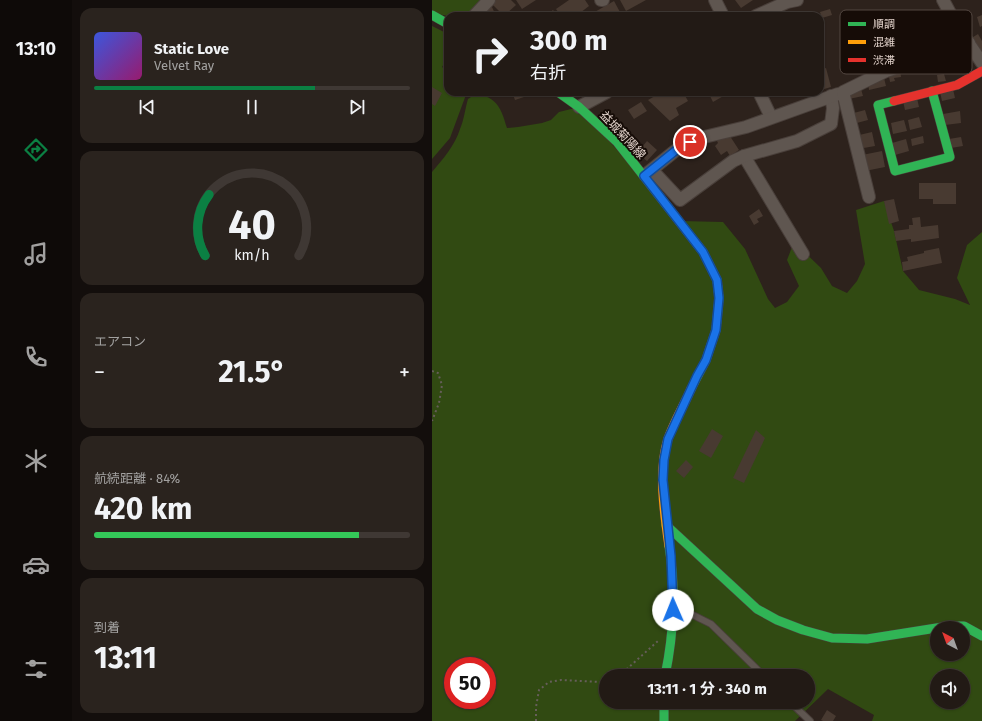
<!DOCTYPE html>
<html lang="ja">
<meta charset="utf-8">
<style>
:root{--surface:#221a15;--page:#2a231e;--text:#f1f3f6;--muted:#a2a1a0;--line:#3f3834;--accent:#0b8043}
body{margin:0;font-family:"Fira Sans","Noto Sans JP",sans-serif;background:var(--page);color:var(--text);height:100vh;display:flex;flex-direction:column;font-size:15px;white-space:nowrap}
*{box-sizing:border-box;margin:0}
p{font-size:13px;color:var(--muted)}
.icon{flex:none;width:22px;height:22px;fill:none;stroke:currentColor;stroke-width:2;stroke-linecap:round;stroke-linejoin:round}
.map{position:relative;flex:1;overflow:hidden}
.side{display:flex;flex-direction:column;gap:8px;padding:8px;background:#130e0c;width:360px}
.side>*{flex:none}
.top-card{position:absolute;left:12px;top:12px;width:380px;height:84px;border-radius:12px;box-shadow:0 1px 3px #0004,0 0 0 1px var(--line);background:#221a15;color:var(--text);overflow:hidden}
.needle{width:26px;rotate:319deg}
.controls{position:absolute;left:498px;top:621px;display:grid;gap:8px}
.controls a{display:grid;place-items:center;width:40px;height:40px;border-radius:50%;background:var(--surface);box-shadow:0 1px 3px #0004,0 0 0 1px var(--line);font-size:20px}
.speed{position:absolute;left:12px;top:657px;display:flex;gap:8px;font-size:20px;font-weight:700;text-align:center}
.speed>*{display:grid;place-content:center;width:52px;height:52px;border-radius:50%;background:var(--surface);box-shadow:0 1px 3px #0004,0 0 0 1px var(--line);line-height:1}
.speed .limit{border:6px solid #d22;background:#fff;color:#111}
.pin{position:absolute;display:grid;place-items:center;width:34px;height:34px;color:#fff;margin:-17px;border:2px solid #fff;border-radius:50%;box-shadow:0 1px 4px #0007}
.me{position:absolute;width:44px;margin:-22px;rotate:359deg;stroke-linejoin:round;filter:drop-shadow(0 0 3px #0008)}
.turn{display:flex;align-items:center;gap:14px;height:84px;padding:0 20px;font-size:18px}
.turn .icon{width:52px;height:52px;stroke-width:2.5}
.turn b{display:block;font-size:28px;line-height:34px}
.big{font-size:30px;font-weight:700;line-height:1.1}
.side .tile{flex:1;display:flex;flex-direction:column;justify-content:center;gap:6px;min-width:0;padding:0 14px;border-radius:12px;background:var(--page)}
.side .dial{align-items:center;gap:0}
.dial svg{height:104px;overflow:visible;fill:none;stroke:var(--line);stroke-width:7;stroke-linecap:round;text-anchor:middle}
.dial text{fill:var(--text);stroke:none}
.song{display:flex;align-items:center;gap:12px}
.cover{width:48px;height:48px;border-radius:6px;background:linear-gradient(135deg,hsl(230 70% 55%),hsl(320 70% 35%))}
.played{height:4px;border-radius:2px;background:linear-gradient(90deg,var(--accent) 70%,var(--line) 70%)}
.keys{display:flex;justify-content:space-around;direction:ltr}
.heat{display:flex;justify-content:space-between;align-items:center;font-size:22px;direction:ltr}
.charge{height:6px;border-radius:3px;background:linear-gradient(90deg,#34c759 84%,var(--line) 0)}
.trip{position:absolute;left:167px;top:669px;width:216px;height:40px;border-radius:20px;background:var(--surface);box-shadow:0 1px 3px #0004,0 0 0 1px var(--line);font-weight:700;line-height:40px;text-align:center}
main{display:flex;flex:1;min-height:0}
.dock{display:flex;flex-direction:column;width:72px;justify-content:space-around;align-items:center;background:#0e0a08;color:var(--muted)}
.dock .icon{width:28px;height:28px}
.dock .current{color:var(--accent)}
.dock b{font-size:18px;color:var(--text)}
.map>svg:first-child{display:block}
.green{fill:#314a12;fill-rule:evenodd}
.building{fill:#483a31}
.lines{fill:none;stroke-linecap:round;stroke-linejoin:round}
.lane-casing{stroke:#493f3a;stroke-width:8}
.street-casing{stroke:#493f3a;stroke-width:14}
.fast-casing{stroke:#493f3a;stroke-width:10}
.slow-casing{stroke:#493f3a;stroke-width:10}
.jam-casing{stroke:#493f3a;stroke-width:10}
.path{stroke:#665e5a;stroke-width:2;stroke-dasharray:2 3;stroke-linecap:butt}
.lane{stroke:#5f5650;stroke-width:6}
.street{stroke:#5f5650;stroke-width:12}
.fast{stroke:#30b455;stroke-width:9}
.slow{stroke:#ff9f0a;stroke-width:9}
.jam{stroke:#e5322d;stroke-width:9}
.route-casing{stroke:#114b97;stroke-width:10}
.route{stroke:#1a73e8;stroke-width:7}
.labels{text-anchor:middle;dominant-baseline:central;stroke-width:4;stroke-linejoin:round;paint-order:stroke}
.street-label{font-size:12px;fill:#e0d1c9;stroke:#160c07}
.key{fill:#160c07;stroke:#534741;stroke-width:1}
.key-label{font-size:11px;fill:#e0d1c9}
</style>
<main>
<nav class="dock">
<b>13:10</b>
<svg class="icon current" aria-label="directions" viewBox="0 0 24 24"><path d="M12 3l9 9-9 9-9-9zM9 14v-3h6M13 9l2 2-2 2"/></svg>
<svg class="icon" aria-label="music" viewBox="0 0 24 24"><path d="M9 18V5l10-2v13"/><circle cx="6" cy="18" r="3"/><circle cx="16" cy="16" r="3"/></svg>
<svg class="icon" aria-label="phone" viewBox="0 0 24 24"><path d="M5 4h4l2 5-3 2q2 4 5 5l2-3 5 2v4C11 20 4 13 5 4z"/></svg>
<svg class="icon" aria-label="climate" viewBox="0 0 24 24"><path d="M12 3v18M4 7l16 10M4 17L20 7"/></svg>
<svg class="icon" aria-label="car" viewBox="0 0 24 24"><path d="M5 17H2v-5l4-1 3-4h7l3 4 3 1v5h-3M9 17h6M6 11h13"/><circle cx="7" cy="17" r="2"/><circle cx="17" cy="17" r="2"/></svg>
<svg class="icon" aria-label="filters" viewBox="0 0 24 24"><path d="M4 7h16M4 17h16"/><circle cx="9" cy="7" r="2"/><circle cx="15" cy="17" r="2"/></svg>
</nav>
<section class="side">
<div class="tile">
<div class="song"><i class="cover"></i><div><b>Static Love</b><p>Velvet Ray</p></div></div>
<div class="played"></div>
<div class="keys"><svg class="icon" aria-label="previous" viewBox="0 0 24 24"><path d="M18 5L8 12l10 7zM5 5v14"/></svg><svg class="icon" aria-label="pause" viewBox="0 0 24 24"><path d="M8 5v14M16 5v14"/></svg><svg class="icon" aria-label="next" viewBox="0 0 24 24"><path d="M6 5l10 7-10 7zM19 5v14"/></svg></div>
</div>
<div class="tile dial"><svg viewBox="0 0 100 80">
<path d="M14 69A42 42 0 1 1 86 69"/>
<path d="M14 69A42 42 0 0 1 17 22" stroke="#0b8043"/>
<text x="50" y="56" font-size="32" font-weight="700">40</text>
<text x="50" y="72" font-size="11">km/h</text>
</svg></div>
<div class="tile"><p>エアコン</p>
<div class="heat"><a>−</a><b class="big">21.5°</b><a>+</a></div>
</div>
<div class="tile"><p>航続距離 · 84%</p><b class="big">420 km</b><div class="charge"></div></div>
<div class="tile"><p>到着</p><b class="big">13:11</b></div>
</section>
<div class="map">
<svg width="550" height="721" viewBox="0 0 550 721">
<rect width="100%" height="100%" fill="#2d221c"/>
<g class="green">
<path d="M0 0H54L39 16H16L0 13Z"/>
<path d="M0 26 16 34V57L10 67 16 71V92H35L18 138 0 159Z"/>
<path d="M45 93C66 99 69 108 75 128L86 127 110 123 119 120 127 112 147 107 248 221 291 222 313 249 336 299 343 308 355 302 367 286 355 260 362 242 389 268 400 286 415 293 425 281 433 264 424 210 452 201 462 231 471 271 487 290 523 299 538 305 525 278 535 245 550 232V721H440L442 715 396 689 363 721H0V172C11 159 23 145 28 129 32 120 33 109 36 99ZM505 628H531V654H505ZM21 666H55V700H21ZM174 676H376V702H174ZM505 676H531V702H505Z"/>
</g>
<g class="building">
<path d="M64 0H79L84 5 72 16 60 4Z"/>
<path d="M84 0H104L90 9Z"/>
<path d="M137 0H153L157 6 144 16H129L124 9Z"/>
<path d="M188 0H214L194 11Z"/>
<path d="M303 0H321L309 8Z"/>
<path d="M182 1 189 14 185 16H163L161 13Z"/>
<path d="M60 7 64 16H50L57 8Z"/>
<path d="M398 9 400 15 390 18 388 12Z"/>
<path d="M121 10 126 16H113Z"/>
<path d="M550 15V26L548 27 545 17Z"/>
<path d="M546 34 550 41V55L538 39Z"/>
<path d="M394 68 399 87 389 90 388 70Z"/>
<path d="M468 69 469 77 462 78 463 81 458 82 456 71Z"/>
<path d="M512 74 514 81 506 82 505 75Z"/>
<path d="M452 78 454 86 437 90 436 82Z"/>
<path d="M0 87 10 93 3 106 0 104Z"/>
<path d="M429 89 431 96 417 99 415 92Z"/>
<path d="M521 89 523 98 510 101 508 92Z"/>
<path d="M80 92H93L95 96 83 100Z"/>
<path d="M230 92H251L256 101 244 108 247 115 238 121 216 100Z"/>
<path d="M276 92H293L295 94 281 102Z"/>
<path d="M485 98 487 107 473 110 471 101Z"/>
<path d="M209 102 215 111 202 119 196 110Z"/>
<path d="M433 110 436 120 421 124 418 114Z"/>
<path d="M528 111 529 123 513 125 511 114Z"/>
<path d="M487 117 490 127 478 130 476 120Z"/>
<path d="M472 120 475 131 461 134 459 123Z"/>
<path d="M440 132 443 146 426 149 423 136Z"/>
<path d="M296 133 307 150 298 156 295 151 289 155 283 146 286 143 285 141Z"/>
<path d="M491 136 492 143 480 146 479 139Z"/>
<path d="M529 137 531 146 519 148 517 139Z"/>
<path d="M474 139 477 151 463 155 460 143Z"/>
<path d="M215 141 225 150 215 161 205 153Z"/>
<path d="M450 151 453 167 433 171 430 155Z"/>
<path d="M487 183H524V204H501V199H487Z"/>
<path d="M462 199 467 221 457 224 452 201Z"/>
<path d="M327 209 331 216 325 219 327 222 322 225 317 216Z"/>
<path d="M488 217 489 227 506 225 507 238 479 242V239L464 241 462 231 477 229V225H481L480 218Z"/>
<path d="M507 248 510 263 471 271 470 262 476 261 475 257 492 253V251Z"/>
<path d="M280 429 291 436 279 458 267 451Z"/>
<path d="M324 430 333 438 312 483 301 478Z"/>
<path d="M254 460 261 467 252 478 244 471Z"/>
<path d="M395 710 404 716 401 721H391L389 720Z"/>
</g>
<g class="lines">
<defs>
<g id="lane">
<path d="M243 610 261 615 279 624 332 676"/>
<path d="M358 702 378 721"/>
</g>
<g id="street">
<path d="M169 0H171"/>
<path d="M283 0 291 16"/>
<path d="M511 0 525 26 550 63"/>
<path d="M42 16 57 0"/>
<path d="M324 16 355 2 365 0"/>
<path d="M327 92 339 117"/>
<path d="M147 107 175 92"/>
<path d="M312 156 371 254"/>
<path d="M220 170 248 200 301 161 312 156 365 141 399 124 401 108 399 96"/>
<path d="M213 175 248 147 268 138 314 127 406 94"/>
<path d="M437 197 411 92 454 71 508 54 537 43"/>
</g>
<g id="fast">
<path d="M0 15 16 24"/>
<path d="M126 92 147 107 185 142 271 252 285 280 287 298 284 330 274 360 259 389"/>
<path d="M462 101 446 105 463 171 518 157 500 91"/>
<path d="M234 525 325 609 345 620 371 630 400 638 435 639 517 626H532L550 636"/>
<path d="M233 676C242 633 244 589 237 546"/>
<path d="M232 702V721"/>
</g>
<path id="slow" d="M237 546C232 513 226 470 236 439 242 422 252 405 259 389"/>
<path id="jam" d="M462 101 525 85 550 71"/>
</defs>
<use href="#lane" class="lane-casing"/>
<use href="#street" class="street-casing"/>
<use href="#fast" class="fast-casing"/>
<use href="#slow" class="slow-casing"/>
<use href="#jam" class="jam-casing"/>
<g class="path">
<path d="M0 371 6 373 10 385 7 403 0 421"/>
<path d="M187 676 226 641"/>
<path d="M104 721V707L107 690 117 682 129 680 170 682 174 681"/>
</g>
<use href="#lane" class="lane"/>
<use href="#street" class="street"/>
<use href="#fast" class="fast"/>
<use href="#slow" class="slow"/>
<use href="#jam" class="jam"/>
</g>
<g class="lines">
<defs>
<path id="route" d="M241 610 239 556 231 480 232 460 236 439 265 376 274 360 284 330 287 298 285 280 271 252 212 176 248 147 258 142"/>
</defs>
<use href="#route" class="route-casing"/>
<use href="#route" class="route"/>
</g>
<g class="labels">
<g class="street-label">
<text transform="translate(191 135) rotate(47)">益城菊陽線</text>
</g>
</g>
<rect x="408" y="10" width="132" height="64" rx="6" class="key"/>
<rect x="416" y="22" width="18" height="4" fill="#30b455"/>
<rect x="416" y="40" width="18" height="4" fill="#ff9f0a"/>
<rect x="416" y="58" width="18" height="4" fill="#e5322d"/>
<g class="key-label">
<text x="441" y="28">順調</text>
<text x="441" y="46">混雑</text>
<text x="441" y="64">渋滞</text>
</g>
</svg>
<div class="controls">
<a><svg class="needle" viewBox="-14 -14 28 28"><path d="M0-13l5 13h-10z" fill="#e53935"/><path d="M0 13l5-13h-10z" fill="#a2a1a0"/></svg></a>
<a><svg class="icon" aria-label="sound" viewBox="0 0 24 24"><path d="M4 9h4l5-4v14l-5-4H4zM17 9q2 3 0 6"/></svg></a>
</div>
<div class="speed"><div class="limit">50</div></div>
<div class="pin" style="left:258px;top:142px;background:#d93025"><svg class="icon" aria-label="arrive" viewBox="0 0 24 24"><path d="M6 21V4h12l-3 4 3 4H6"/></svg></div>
<svg class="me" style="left:241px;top:610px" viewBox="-20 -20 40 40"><circle r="19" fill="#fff"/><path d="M0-13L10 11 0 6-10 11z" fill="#1a73e8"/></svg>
<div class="trip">13:11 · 1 分 · 340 m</div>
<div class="top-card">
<div class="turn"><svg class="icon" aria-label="right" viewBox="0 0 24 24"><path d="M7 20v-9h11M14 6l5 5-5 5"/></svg><div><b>300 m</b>右折</div></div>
</div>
</div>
</main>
